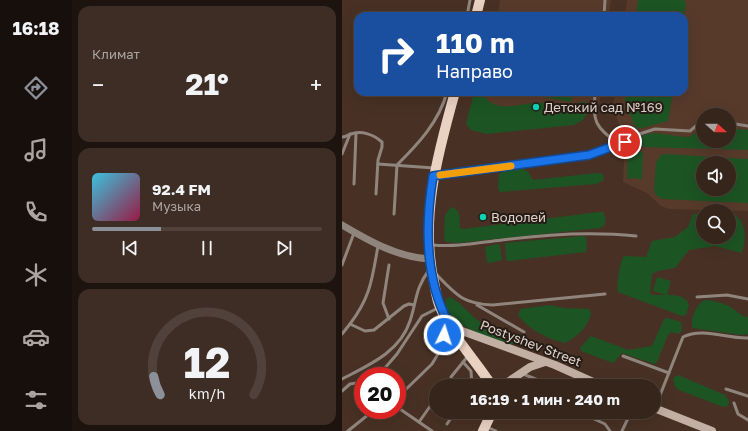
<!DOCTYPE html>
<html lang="ru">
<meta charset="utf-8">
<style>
:root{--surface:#36251b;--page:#3d2d24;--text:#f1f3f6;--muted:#aaa5a3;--line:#50423a;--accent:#8c9099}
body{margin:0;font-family:"Golos Text",sans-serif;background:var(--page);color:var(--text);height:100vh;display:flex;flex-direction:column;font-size:15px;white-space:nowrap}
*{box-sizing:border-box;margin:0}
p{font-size:13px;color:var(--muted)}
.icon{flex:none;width:22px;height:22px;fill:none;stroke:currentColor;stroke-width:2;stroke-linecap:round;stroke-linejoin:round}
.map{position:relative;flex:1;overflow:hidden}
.side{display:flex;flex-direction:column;gap:6px;padding:6px;background:#1e140f;width:270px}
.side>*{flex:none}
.guide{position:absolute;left:12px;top:12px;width:334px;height:84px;border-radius:12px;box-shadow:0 4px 16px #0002,0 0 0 1px var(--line);background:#1a4fa0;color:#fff;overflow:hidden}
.needle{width:26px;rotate:111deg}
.controls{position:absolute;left:354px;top:108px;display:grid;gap:8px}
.controls a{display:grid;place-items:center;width:40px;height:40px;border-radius:50%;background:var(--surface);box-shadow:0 4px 16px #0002,0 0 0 1px var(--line);font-size:20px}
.speed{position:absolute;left:12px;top:367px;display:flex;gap:8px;font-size:20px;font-weight:700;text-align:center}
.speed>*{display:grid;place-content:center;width:52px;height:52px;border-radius:50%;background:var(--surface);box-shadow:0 4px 16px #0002,0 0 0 1px var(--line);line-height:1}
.speed .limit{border:6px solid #d22;background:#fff;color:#111}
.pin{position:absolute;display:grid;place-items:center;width:34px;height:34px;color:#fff;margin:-17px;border:2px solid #fff;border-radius:50%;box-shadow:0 1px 4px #0007}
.me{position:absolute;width:44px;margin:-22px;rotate:4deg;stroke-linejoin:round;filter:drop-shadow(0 0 3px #0008)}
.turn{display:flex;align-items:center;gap:14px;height:84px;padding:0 16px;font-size:18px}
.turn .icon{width:52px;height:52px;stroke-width:2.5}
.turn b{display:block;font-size:28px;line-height:34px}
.big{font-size:30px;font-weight:700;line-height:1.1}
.side .tile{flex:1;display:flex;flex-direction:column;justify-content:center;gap:6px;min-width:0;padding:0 14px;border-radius:12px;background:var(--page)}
.side .dial{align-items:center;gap:0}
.dial svg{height:104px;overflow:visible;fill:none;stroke:var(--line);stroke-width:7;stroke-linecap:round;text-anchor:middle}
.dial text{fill:var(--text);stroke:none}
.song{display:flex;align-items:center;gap:12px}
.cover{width:48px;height:48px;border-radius:6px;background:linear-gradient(135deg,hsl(190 70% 55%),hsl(340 70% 35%))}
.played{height:4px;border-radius:2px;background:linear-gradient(90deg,var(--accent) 30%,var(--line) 30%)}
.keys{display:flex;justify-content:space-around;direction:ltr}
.heat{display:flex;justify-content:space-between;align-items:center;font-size:22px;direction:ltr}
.trip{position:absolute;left:87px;top:379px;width:232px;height:40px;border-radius:20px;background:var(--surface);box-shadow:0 4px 16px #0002,0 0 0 1px var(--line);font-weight:700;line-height:40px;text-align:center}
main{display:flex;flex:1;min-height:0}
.dock{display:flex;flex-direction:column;width:72px;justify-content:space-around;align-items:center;background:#160f0b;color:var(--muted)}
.dock .icon{width:28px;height:28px}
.dock .selected{color:var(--accent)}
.dock b{font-size:18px;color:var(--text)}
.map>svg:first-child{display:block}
.built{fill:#573a2a;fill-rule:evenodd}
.green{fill:#1d5424;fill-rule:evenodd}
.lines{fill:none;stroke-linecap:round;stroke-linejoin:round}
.service{stroke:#90857d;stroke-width:3}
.tertiary{stroke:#90857d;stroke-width:7}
.secondary{stroke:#c3b0a5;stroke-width:8}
.primary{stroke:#ead2c3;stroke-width:10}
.route-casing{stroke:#114b97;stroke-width:10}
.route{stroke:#1a73e8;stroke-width:7}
.slow{stroke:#f59e0b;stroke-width:7}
.poi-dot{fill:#09d5b5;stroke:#261c16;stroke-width:1.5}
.labels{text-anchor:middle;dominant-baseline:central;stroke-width:4;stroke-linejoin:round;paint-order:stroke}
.poi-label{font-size:13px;fill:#e1d2ca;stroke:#261c16;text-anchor:start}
.street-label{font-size:13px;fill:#e1d2ca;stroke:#261c16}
</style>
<main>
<nav class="dock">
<b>16:18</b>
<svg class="icon selected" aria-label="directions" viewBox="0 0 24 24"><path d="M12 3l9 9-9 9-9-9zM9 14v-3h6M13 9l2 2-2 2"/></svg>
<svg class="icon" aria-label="music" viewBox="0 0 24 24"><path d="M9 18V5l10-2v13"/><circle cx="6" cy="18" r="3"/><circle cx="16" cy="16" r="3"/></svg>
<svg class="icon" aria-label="phone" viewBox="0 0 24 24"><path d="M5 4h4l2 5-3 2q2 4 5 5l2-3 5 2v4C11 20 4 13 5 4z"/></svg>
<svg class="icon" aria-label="climate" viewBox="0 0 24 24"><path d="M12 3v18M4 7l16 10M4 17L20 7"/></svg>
<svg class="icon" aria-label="car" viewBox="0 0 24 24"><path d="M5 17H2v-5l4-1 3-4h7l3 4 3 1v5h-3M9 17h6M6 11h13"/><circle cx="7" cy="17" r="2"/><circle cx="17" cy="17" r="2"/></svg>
<svg class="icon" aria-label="filters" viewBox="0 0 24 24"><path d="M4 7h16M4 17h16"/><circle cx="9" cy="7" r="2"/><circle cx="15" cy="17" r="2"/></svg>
</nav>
<section class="side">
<div class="tile"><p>Климат</p>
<div class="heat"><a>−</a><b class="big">21°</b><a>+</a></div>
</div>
<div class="tile">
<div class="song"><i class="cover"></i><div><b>92.4 FM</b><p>Музыка</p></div></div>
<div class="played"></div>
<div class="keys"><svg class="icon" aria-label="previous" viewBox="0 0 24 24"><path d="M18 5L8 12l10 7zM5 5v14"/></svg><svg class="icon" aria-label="pause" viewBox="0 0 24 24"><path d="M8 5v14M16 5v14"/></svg><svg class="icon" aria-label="next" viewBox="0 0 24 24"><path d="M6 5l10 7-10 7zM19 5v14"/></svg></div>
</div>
<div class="tile dial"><svg viewBox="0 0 100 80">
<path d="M14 69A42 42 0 1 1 86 69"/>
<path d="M14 69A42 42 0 0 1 9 55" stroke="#8c9099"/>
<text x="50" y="56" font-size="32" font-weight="700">12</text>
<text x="50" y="72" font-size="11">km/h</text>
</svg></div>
</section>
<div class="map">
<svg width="406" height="431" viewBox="0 0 406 431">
<rect width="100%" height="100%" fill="#483124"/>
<g class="built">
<path d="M158 0H269L267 16H156Z"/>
<path d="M285 0H406V211L327 209 319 206 305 193 281 182 283 142 271 107 273 92H342V16H283ZM361 115H387V141H361ZM361 163H387V189H361Z"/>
<path d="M136 92H259L257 105 247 114 185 121 132 110Z"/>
</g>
<g class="green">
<path d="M296 0H342L344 3 342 17 294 16Z"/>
<path d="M132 92H144V99C159 112 175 104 192 103 203 102 215 106 227 106 235 105 239 99 247 104L248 107 241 120 232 125 145 134 129 130 124 124Z"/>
<path d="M185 92H231L229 102 185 94Z"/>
<path d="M283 92H331L326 121 300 128 293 127 283 100Z"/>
<path d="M361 126V141H387V128L406 130V150L302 147 296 145C296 122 338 141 349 136 354 133 356 128 361 126Z"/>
<path d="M286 151 301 152 300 179 285 178Z"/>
<path d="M322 154 406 159V203L320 199 314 195 312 190 314 163 318 156ZM361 163H387V189H361Z"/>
<path d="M180 168 186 172 191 180 255 173 261 174 262 180 254 184 158 192 156 188 157 174 165 169Z"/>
<path d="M109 207C119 209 118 219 118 228L121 229 257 212H261L264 219 262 226 258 228 116 243 104 242 102 240 103 215Z"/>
<path d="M387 213C404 216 406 241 399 253L373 246 347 250 333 268 316 271 310 274 308 293 310 295C321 295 344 292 347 305L344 315 340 316 276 292C274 287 278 261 282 256L304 257 310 241 333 237 346 227 351 214H361V237H387Z"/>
<path d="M241 236 244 237 245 249 243 252 167 261 164 260 163 243Z"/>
<path d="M155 244 158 245 160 260 147 263 145 262 143 247Z"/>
<path d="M315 277 329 281 325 295 311 291Z"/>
<path d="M108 297 116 302 135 320 170 338 173 343 168 345C150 338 100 325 104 299Z"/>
<path d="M363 300C371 300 379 303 387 306 394 310 398 316 406 317V334L399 335 351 328C347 320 355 303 363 300Z"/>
<path d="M208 305 222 308 247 309 249 314C246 327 234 338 223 343 205 339 186 329 176 315L179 309Z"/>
<path d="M325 318 339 322 340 330 337 334 329 332 326 335 315 362 312 364 280 353 271 363 239 351 238 348 249 336 286 350 310 346 322 319Z"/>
<path d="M336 375 383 395 387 401 386 406 381 407 337 390 333 387 331 378Z"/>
</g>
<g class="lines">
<g class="service">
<path d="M125 16 128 0"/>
<path d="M262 16 263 0"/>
<path d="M253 92C251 124 252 125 278 145"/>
<path d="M387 123 406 126"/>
<path d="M0 137C4 137 5 135 9 134 20 130 32 135 40 142V147L36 160 34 194"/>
<path d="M0 154 8 134"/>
<path d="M36 164 92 168"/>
<path d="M94 176 247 155 278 145 291 136 313 129 348 131 361 120"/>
<path d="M12 184 14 133"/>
<path d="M52 214 55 165C76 144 97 122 105 92"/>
<path d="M90 245C116 247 134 243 160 240 205 234 248 231 294 236"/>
<path d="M0 265 12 233"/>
<path d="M94 274C114 295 121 304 151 305L263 294"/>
<path d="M355 297 385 295 406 299"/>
<path d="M135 305 182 332"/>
<path d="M47 319 41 303 47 265"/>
<path d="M8 324C29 296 30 279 36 246"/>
<path d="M0 334 8 324 23 331 32 330 62 306 67 304 72 305"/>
<path d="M281 356 327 373"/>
<path d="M121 362 129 371 130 386"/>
<path d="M181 374 211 386"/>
<path d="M36 376 55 354 80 316 96 308"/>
<path d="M109 377 126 356"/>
<path d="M0 379C27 365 58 352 68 321 75 300 73 289 87 270"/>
<path d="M384 389 406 396"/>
<path d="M0 391 8 384 21 382"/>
<path d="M55 398 90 364 96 354 104 326"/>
<path d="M392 403 396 414 406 420"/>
<path d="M55 407 90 431"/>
<path d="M313 408 341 337C361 327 385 339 406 338"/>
<path d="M278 412 288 416"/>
<path d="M250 418 263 424 268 431"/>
<path d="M77 422 94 398"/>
<path d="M105 424 113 412"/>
<path d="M145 427 154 431"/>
<path d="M6 431 32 410"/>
<path d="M280 431 289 412"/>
</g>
<path class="tertiary" d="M0 225C27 241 55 257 87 259"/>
<g class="secondary">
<path d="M109 327 213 365 260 386"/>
<path d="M160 386 188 367 203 362"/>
<path d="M312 408 370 431"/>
</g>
<g class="primary">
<path d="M134 16 138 0"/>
<path d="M113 92C95 156 77 221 93 287 94 293 95 301 98 307 109 335 134 361 150 386"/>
<path d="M141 431 150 412"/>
</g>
</g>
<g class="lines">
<defs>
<path id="route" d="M102 335 106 322C83 278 83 224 91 176L247 155 283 142"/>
</defs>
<use href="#route" class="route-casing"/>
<use href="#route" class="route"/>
<path class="slow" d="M98 175 169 166"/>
</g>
<g class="poi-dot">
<circle cx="194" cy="107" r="4"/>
<circle cx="141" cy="217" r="4"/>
</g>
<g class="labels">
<g class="poi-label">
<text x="202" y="107">Детский сад №169</text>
<text x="149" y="217">Водолей</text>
</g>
<g class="street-label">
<text transform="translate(189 343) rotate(21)">Postyshev Street</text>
</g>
</g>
</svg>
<div class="controls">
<a><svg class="needle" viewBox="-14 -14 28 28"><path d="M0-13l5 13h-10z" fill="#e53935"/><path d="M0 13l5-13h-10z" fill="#aaa5a3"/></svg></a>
<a><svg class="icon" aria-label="sound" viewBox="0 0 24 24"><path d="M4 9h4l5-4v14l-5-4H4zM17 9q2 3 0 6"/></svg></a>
<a><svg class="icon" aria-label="search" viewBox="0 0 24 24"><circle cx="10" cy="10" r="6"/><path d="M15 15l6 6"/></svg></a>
</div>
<div class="speed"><div class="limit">20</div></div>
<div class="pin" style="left:283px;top:142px;background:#d93025"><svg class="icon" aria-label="arrive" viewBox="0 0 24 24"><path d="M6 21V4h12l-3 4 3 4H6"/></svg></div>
<svg class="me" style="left:102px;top:335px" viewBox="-20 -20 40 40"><circle r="17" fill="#1a73e8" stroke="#fff" stroke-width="3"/><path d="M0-11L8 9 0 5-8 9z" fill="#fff"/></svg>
<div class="trip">16:19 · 1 мин · 240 m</div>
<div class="guide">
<div class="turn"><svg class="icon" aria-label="right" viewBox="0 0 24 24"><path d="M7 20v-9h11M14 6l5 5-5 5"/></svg><div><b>110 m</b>Направо</div></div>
</div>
</div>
</main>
